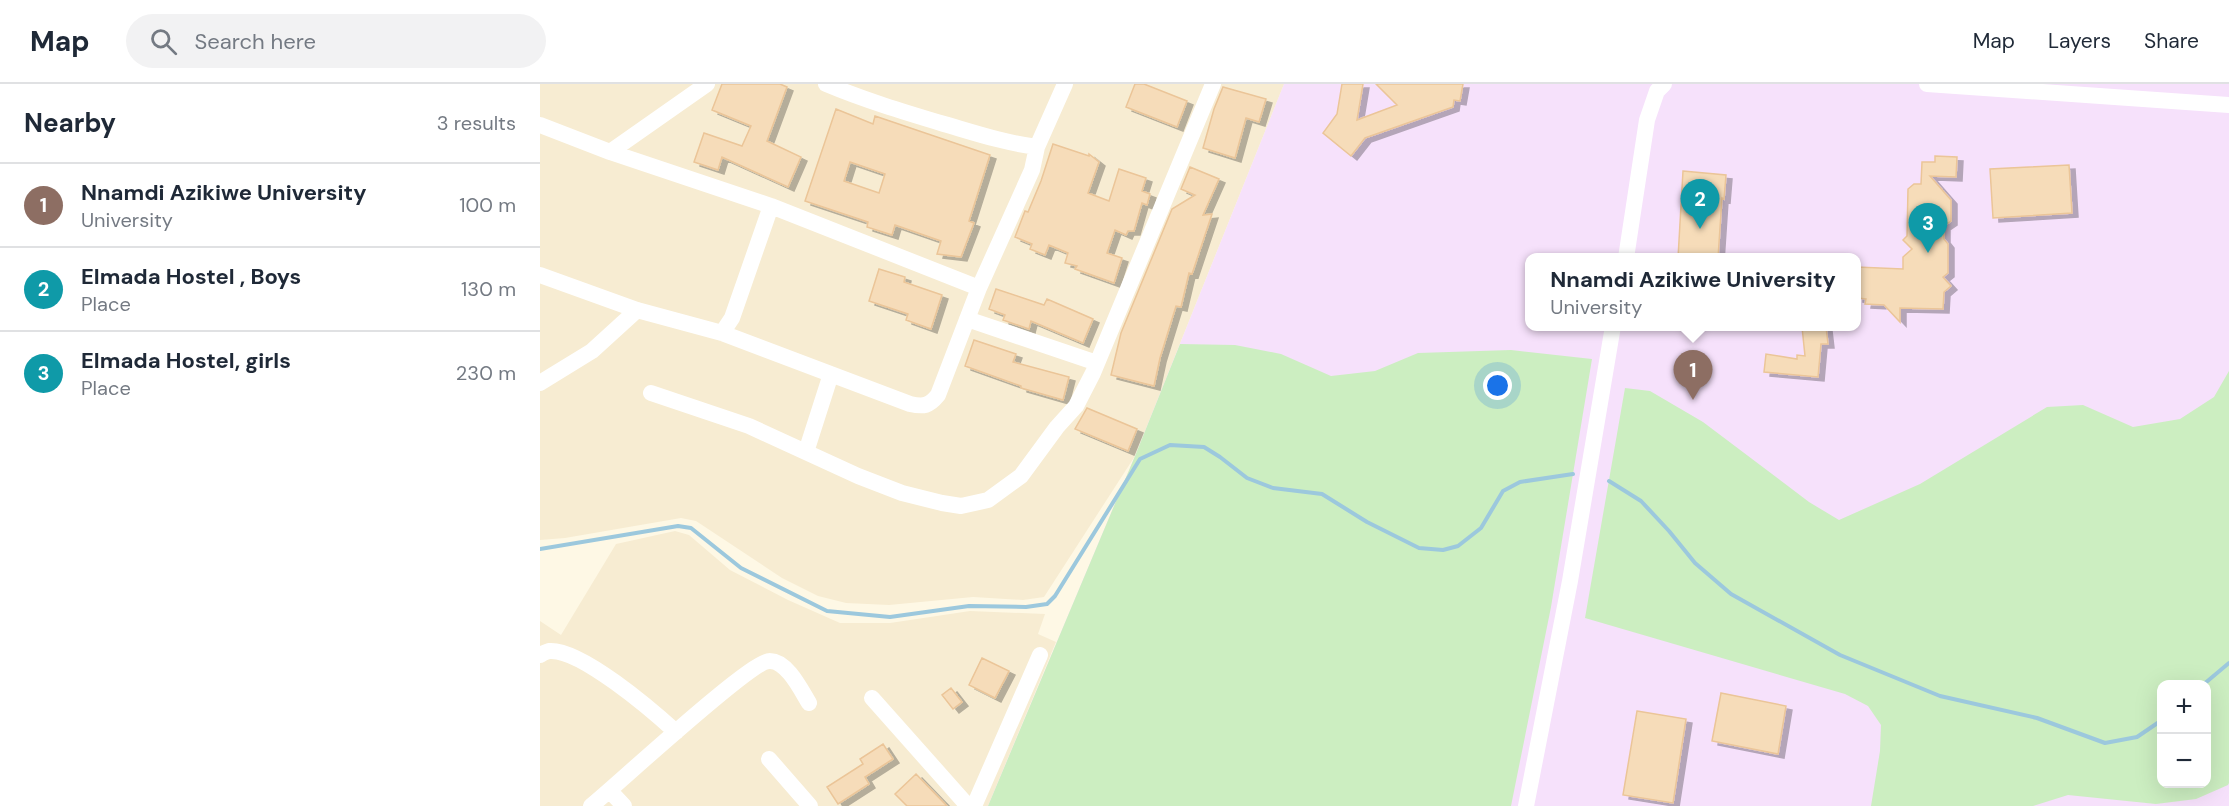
<!DOCTYPE html>
<html lang="en">
<head>
<meta charset="utf-8">
<style>
  body { margin:0; font-family:"DM Sans",sans-serif; background:#f2f2f3; color:#1f2937 }
  .controls { position:absolute; right:18px; bottom:18px; display:grid; overflow:hidden; border-radius:12px; box-shadow:0 6px 24px #0002 }
  .controls button { width:54px; height:54px; display:grid; place-items:center; padding:0; border:0; border-bottom:2px solid #e0e1e3; background:#fff; color:#1f2937; font:30px sans-serif }
  .you { position:absolute; left:958px; top:302px; width:21px; height:21px; margin:-15px; border:4px solid #fff; border-radius:50%; background:#1a73e8; box-shadow:0 0 0 9px #1a73e833 }
  .badge { display:grid; place-items:center; width:39px; height:39px; border-radius:50%; background:#7f523a; color:#fff; font-size:20px; font-weight:700 }
  .pin { position:absolute; translate:-50% -50px; filter:drop-shadow(0 2px 3px #0008) }
  .pin::after { content:''; position:absolute; top:32px; width:21px; height:18px; background:inherit; clip-path:polygon(0 0,100% 0,50% 100%) }
  .popup { position:absolute; left:985px; top:169px; width:336px; height:78px; box-sizing:border-box; display:grid; place-content:center; border-radius:12px; background:#fff; filter:drop-shadow(0 2px 4px #0005); font-size:20px; white-space:nowrap; color:#747a83 }
  .popup b { font-size:22px; color:#1f2937 }
  .popup::after { content:''; position:absolute; left:50%; top:100%; margin-left:-12px; border:12px solid transparent; border-top-color:#fff }
  .list { margin:0; padding:0; list-style:none }
  h2 { display:flex; justify-content:space-between; align-items:center; height:78px; margin:0; padding:0 24px; font-size:26px }
  h2 small { font-size:20px; font-weight:400; color:#747a83 }
  .list li { display:grid; grid-template-columns:39px 1fr auto; gap:18px; align-items:center; box-sizing:border-box; height:84px; padding:0 24px; border-top:2px solid #e0e1e3 }
  .list b { display:block; font-size:22px; white-space:nowrap }
  .list p { margin:0; font-size:20px; white-space:nowrap; color:#747a83 }
  .list em { font-size:20px; font-style:normal; color:#747a83 }
  .icon { flex:none; width:33px; height:33px; fill:none; stroke:currentColor; stroke-width:2; stroke-linecap:round; stroke-linejoin:round }
  .map { position:relative; flex:none; width:1689px; height:722px; overflow:hidden }
  header { display:flex; align-items:center; gap:36px; box-sizing:border-box; height:84px; padding:0 30px; background:#fff; border-bottom:2px solid #e0e1e3 }
  header strong { font-size:28px }
  nav { display:flex; gap:33px; margin-inline-start:auto; font-size:21px }
  .search { width:420px; height:54px; background:#f2f2f3; display:flex; align-items:center; gap:15px; box-sizing:border-box; padding:0 21px; border-radius:33px; color:#747a83; font-size:22px }
  main { display:flex }
  aside { flex:1; background:#fff }
  .map>svg:first-child { display:block }
</style>
</head>
<body>
<header>
<strong>Map</strong>
<div class="search"><svg class="icon" aria-label="search" viewBox="0 0 24 24"><circle cx="10" cy="10" r="6"/><path d="M15 15l6 6"/></svg>Search here</div>
<nav><a>Map</a><a>Layers</a><a>Share</a></nav>
</header>
<main>
<aside>
<h2>Nearby<small>3 results</small></h2>
<ul class="list">
<li><span class="badge" style="background:#8d6e63">1</span><div><b>Nnamdi Azikiwe University</b><p>University</p></div><em>100 m</em></li>
<li><span class="badge" style="background:#0f9aa8">2</span><div><b>Elmada Hostel , Boys</b><p>Place</p></div><em>130 m</em></li>
<li><span class="badge" style="background:#0f9aa8">3</span><div><b>Elmada Hostel, girls</b><p>Place</p></div><em>230 m</em></li>
</ul>
</aside>
<div class="map">
<svg width="1689" height="722" viewBox="0 0 1689 722">
  <defs>
    <filter id="shadow"><feDropShadow dx="6" dy="4" stdDeviation="0" flood-color="#0004"/></filter>
  </defs>
  <rect width="100%" height="100%" fill="#fef8e5"/>
  <!-- residential -->
  <path fill="#f7ecd2" d="M0,0h744l-149,372 -91,141 -21,3 -50,-3 -84,8 -43,-2 -28,-7 -36,-18 -86,-57 -15,-3 -116,20 -25,2z
    M135,447l14,4 41,35 58,30 52,23h50l80,-12 75,3 -7,20 18,8 -68,164h-448v-185l21,14 55,-91z"/>
  <!-- education -->
  <path fill="#f6e1fb" fill-rule="evenodd" d="M744,0h945v722h-1241l147,-350zM990,174h326v68h-326zM1622,600h44v100h-44z"/>
  <!-- green -->
  <path fill="#cceec1" fill-rule="evenodd" d="M640,260l55,1 46,9 50,22 44,-5 43,-18 93,-3 81,9 -41,248 -40,199h-523l147,-350z
    M1689,287v412l-1,2 -32,14 -40,5 -88,-9 -35,11h-162l9,-55 1,-26 -13,-19 -23,-12 -260,-76 40,-230 25,3 53,31 106,80 30,18 81,-36 127,-77 36,-2 50,22 47,-8 34,-22zM1666,600v100h-44v-100z"/>
  <g fill="none" stroke-linecap="round" stroke-linejoin="round">
    <!-- stream -->
    <path stroke="#9cc8dd" stroke-width="4" d="M1069,397l32,20 28,30 26,32 36,31 109,61 100,41 97,22 68,25 32,-6 25,-17
      M0,465l138,-23 13,2 50,40 86,43 63,6 79,-11 57,1 21,-3 8,-8 85,-137 30,-14 34,2 16,10 27,21 26,10 49,6 45,28 52,26 24,2 15,-4 23,-18 22,-37 17,-9 53,-8
      M1664,600l25,-21"/>
  </g>
  <!-- building -->
  <path fill="#f6dcb9" stroke="#ebc598" stroke-width="1.5" fill-rule="evenodd" filter="url(#shadow)" d="M182,0h58l7,3 -20,54 34,16 -13,30 -66,-30 -4,13 -24,-8 10,-29 38,13 9,-20 -39,-16z
    M595,0h9l43,17 -10,26 -51,-20z
    M802,0h21l-6,36 40,-15 -21,-21h87l-3,17 -6,-1 -1,7 -88,31 -14,18 -28,-23 14,-19z
    M683,3l43,12 -7,23 -13,-4 -11,40 -32,-10 11,-39z
    M296,25l37,15 2,-8 115,39 -21,66 5,2 -13,34 -24,-3 4,-13 -46,-16 -3,10 -25,-8 1,-5 -63,-21zM310,78l35,12 -6,19 -35,-12z
    M513,60l36,12v-2l10,8 -11,31 21,8 10,-32 27,9 -4,13 8,3 -3,11 -5,-2 -8,28h-6l-2,4 -11,-5 -8,23 15,5 -8,25 -39,-14 2,-3 -12,-3 3,-10 -19,-8 -4,10 -15,-6 2,-5 -17,-7 10,-26 3,1 13,-31z
    M1395,72l22,1 -1,20 -26,-1 21,24v21l-7,5v13l4,5v29l-5,4 8,9 -7,6 -1,17 -43,-1v14l-16,-17 -19,-1 1,-5 -9,-1v-31l46,2v-12l9,-8 -9,-9 4,-4 1,-47 6,-5h7l1,-22h13z
    M1529,81l3,48 -79,5 -3,-49z
    M650,83l29,12 -16,36 9,-1 -20,60 -3,-1 -8,34 -5,-1 -16,52 -6,28 -43,-11 10,-42 51,-124 23,-14 -14,-6z
    M1143,87l43,4 -2,24 -2,-1 -4,60h-40z
    M339,185l26,8 -1,5 38,13 -11,34 -25,-9 2,-6 -39,-13z
    M456,205l48,16 3,-6 46,20 -10,24 -52,-22 -2,8 -26,-9 2,-5 -16,-6z
    M1262,243h24l2,17h-7l-3,33 -54,-5 2,-18 31,5v-4l8,1z
    M434,256l42,14 -3,8 56,15 -6,23 -42,-12v-2l-56,-20z
    M547,324l50,21 -9,22 -53,-22z
    M442,574l27,13 -14,27 -26,-13z
    M411,604l11,14 -9,7 -11,-14z
    M1181,609l65,13 -8,48 -66,-13z
    M1097,627l49,8 -13,84 -50,-8z
    M343,660l10,15 -28,18 4,7 -31,20 -11,-17 36,-23 -3,-5z
    M376,690l31,32h-40l-12,-12z"/>
  <g fill="none" stroke-linecap="round" stroke-linejoin="round">
    <!-- minor -->
    <path stroke="#fff" stroke-width="16" d="M286,0c38,16 78,28 118,40 31,9 61,19 93,23
      M1387,0l302,21
      M0,41l70,27 161,54 208,82
      M70,68l97,-68
      M1086,174l21,-138 10,-29 7,-7
      M0,191l97,35 85,23 188,71c14,3 19,2 28,-9l41,-107 53,-118 5,-23 28,-63
      M427,235l130,44
      M182,249l10,-15 39,-112
      M0,299l52,-32 45,-41
      M111,309l98,33 109,50 44,17 40,10 19,3 27,-6 33,-24 36,-49 19,-21 17,-33 120,-289
      M266,368l25,-78
      M0,571c3,-2 6,-3 9,-4 31,-3 104,60 127,81
      M332,614l96,108
      M229,675l41,47
      M70,707l14,15
      M51,722c25,-20 160,-146 179,-145 17,0 31,29 39,42
      M434,722l66,-151
      M986,722l44,-225 43,-255"/>
  </g>
</svg>
<div class="controls">
<button>+</button>
<button>−</button>
</div>
<div class="you"></div>
<div class="pin badge" style="left:1153px;top:316px;background:#8d6e63">1</div>
<div class="popup"><b>Nnamdi Azikiwe University</b>University</div>
<div class="pin badge" style="left:1160px;top:145px;background:#0f9aa8">2</div>
<div class="pin badge" style="left:1388px;top:169px;background:#0f9aa8">3</div>
</div>
</main>
</body>
</html>
